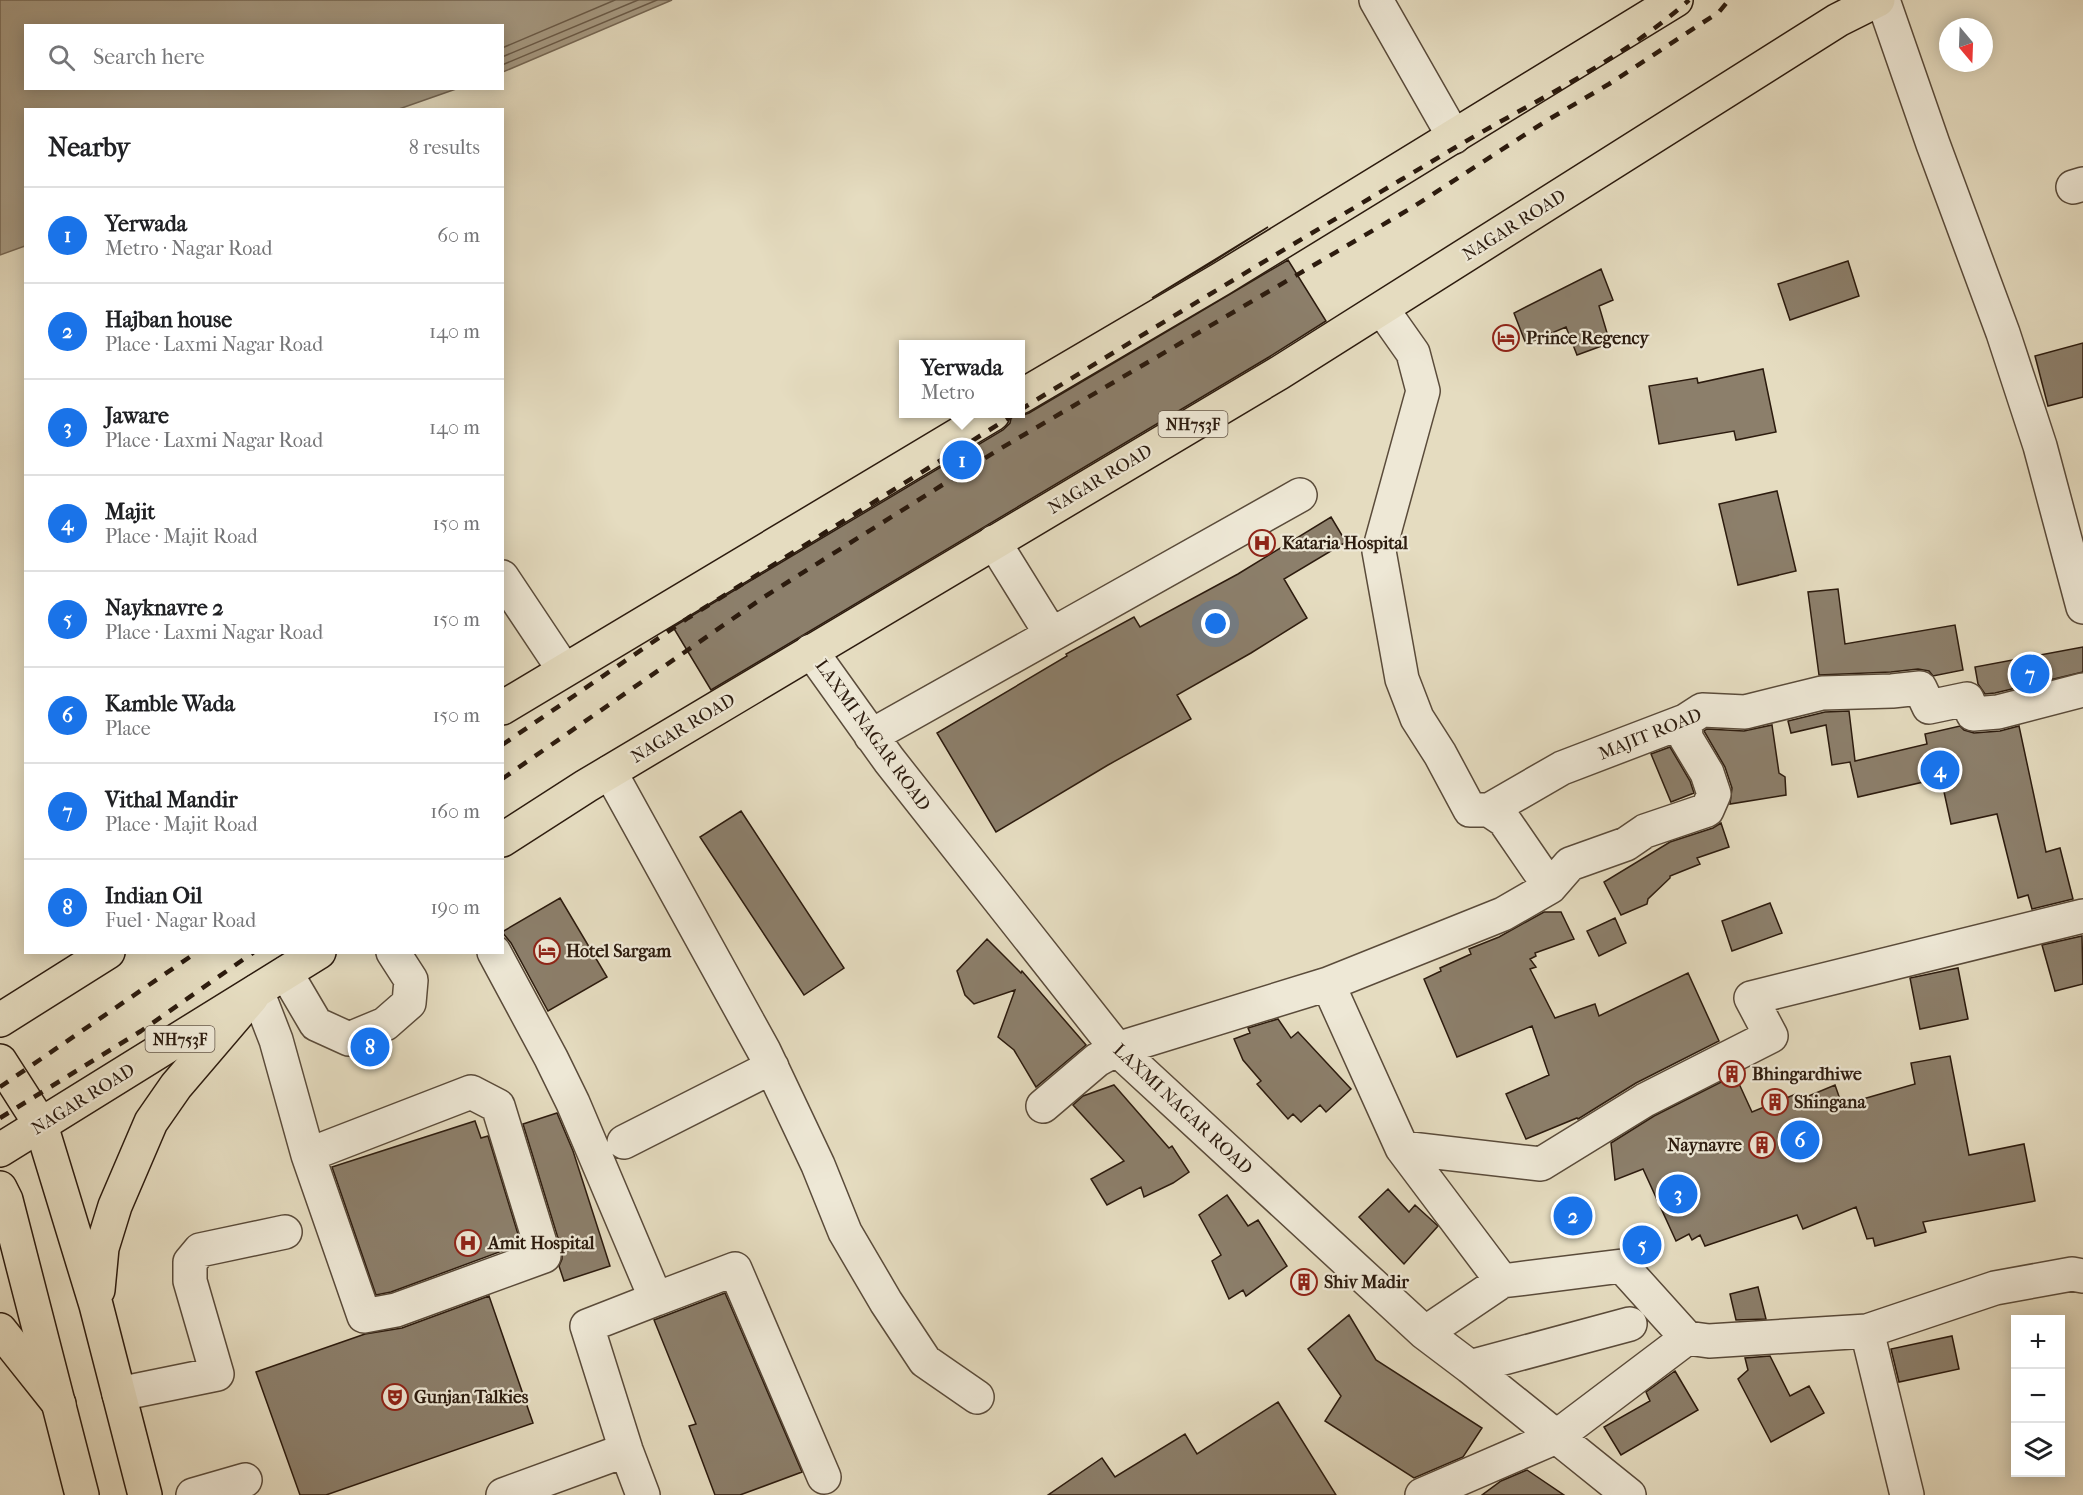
<!DOCTYPE html>
<html lang="en">
<head>
<meta charset="utf-8">
<style>
  body { margin:0; font-family:"IM FELL French Canon",serif; background:#f6f6f6; color:#202124 }
  .controls { position:absolute; right:18px; bottom:18px; display:grid; overflow:hidden; border-radius:0px; box-shadow:0 3px 15px #0003 }
  .controls button { width:54px; height:54px; display:grid; place-items:center; padding:0; border:0; border-bottom:2px solid #e0e0e0; background:#fff; color:#202124; font:30px sans-serif }
  .compass { position:absolute; left:1939px; top:18px; width:54px; height:54px; border-radius:50%; background:#fff; box-shadow:0 3px 15px #0003; rotate:161deg }
  .you { position:absolute; left:1216px; top:624px; width:21px; height:21px; margin:-15px; border:4px solid #fff; border-radius:50%; background:#1a73e8; box-shadow:0 0 0 9px #1a73e833 }
  .badge { display:grid; place-items:center; width:39px; height:39px; border-radius:50%; background:#1a73e8; color:#fff; font-size:20px; font-weight:700 }
  .pin { position:absolute; translate:-50% -50%; border:3px solid #fff; box-shadow:0 2px 6px #0006 }
  .popup { position:absolute; left:899px; top:340px; width:126px; height:78px; box-sizing:border-box; display:grid; place-content:center; border-radius:0px; background:#fff; filter:drop-shadow(0 2px 4px #0005); font-size:20px; white-space:nowrap; color:#757577 }
  .popup b { font-size:22px; color:#202124 }
  .popup::after { content:''; position:absolute; left:50%; top:100%; margin-left:-12px; border:12px solid transparent; border-top-color:#fff }
  .list { margin:0; padding:0; list-style:none }
  h2 { display:flex; justify-content:space-between; align-items:center; height:78px; margin:0; padding:0 24px; font-size:26px }
  h2 small { font-size:20px; font-weight:400; color:#757577 }
  .list li { display:grid; grid-template-columns:39px 1fr auto; gap:18px; align-items:center; box-sizing:border-box; height:96px; padding:0 24px; border-top:2px solid #e0e0e0 }
  .list b { display:block; font-size:22px; white-space:nowrap }
  .list p { margin:0; font-size:20px; white-space:nowrap; color:#757577 }
  .list em { font-size:20px; font-style:normal; color:#757577 }
  .icon { flex:none; width:33px; height:33px; fill:none; stroke:currentColor; stroke-width:2; stroke-linecap:round; stroke-linejoin:round }
  .map { position:relative; flex:none; width:2083px; height:1495px; overflow:hidden }
  .search { position:absolute; background:#fff; box-shadow:0 3px 15px #0003; left:24px; top:24px; width:480px; height:66px; display:flex; align-items:center; gap:15px; box-sizing:border-box; padding:0 21px; border-radius:0px; color:#757577; font-size:22px }
  .panel { position:absolute; background:#fff; box-shadow:0 3px 15px #0003; left:24px; top:108px; width:480px; height:846px; border-radius:0px }
  .map>svg:first-child { display:block }
</style>
</head>
<body>
<div class="map">
<svg width="2083" height="1495" viewBox="0 0 2083 1495">
  <rect width="100%" height="100%" fill="#e5dcc0"/>
  <filter id="stains"><feTurbulence type="fractalNoise" baseFrequency=".00333" numOctaves="4"/><feColorMatrix values="0 0 0 0 .2 0 0 0 0 .09 0 0 0 0 .02 0 0 0 .5 -.17"/></filter>
  <radialGradient id="worn" r=".72"><stop offset=".6" stop-color="#630" stop-opacity="0"/><stop offset="1" stop-color="#630" stop-opacity=".3"/></radialGradient>
  <!-- water -->
  <path fill="#a69a83" stroke="#756754" stroke-width="1.5" d="M0,0h672l-169,72 -1,-46h-476v62l430,1 -57,20 -373,1 -1,136 -25,9z"/>
  <g fill="none" stroke-linecap="round" stroke-linejoin="round">
    <!-- shore -->
    <path stroke="#695a48" stroke-width="1.5" d="M502,48l113,-48
      M502,57l136,-57
      M502,65l155,-65"/>
  </g>
  <!-- building -->
  <path fill="#8c7f6b" stroke="#2c1b0e" stroke-width="1.5" d="M1268,227l-57,36 -59,35z
    M1288,260l38,61 -57,36 -558,333 -38,-63 330,-197 7,-7 2,-9 9,2 8,-3z
    M1848,261l11,35 -69,24 -12,-36z
    M1601,269l12,31 -14,6 11,37 -33,12 -11,-28 -40,17 -12,-31z
    M2083,343v54l-35,9 -13,-50z
    M1763,369l13,63 -40,8 -2,-9 -75,13 -10,-58 48,-8 1,5z
    M1777,491l19,80 -58,14 -19,-81z
    M1331,517l15,25 -62,37 23,39 -56,35 -74,42 14,24 -83,46 -112,67 -59,-99 130,-77 -1,-2 68,-37 6,10 98,-53z
    M1838,589l7,55 110,-19 8,45 -30,6 -4,-5 -11,-2 -27,3 -72,3 -11,-83z
    M2083,647v25l-88,21 -10,1 -7,-10 -3,-17z
    M1849,711l6,50 72,-17 -2,-10 35,-8 4,4 10,3 26,-2 19,-5 27,126 14,-4 13,51 -41,10 -4,-14 -10,3 -21,-84 -46,10 -10,-46 -83,19 -8,-35 -18,3 -6,-40 -35,8 -3,-12 37,-9z
    M1772,725l7,48 6,4 1,18 -56,9 2,-16 -7,-21 -21,-36 3,-2 37,2z
    M1670,747l20,34 4,12 -23,9 -20,-48z
    M741,811l103,157 -40,27 -104,-158z
    M1721,823l8,24 -32,11 3,6 -30,12v2l-22,21 -1,5 -26,11 -17,-33 66,-40 43,-14z
    M560,898l47,79 -59,34 -37,-68 -9,-11z
    M1770,903l12,30 -50,18 -10,-30z
    M1544,912h17l13,27 -39,14 1,3 -6,3 6,8 -6,2 25,49 40,-14 4,12 89,-43 31,68 -83,42 -58,36 -1,-1 -51,21 -20,-45 43,-19 -17,-49 -75,31 -33,-78 17,-8 -1,-3 31,-14 -2,-5 30,-12z
    M1615,918l11,25 -27,13 -12,-25z
    M2082,936l1,48 -28,7 -13,-46z
    M987,939l34,34 1,-2 64,74 -50,42 -22,-37 -16,-13 17,-47 -41,14 -9,-9 -8,-24z
    M1958,968l10,51 -48,10 -10,-51z
    M1278,1019l13,19 7,-6 53,57 -25,23 -6,-7 -19,17 -8,-8 -5,5 -31,-35 4,-3 -18,-21 -9,-21 16,-6 -2,-5z
    M1950,1056l19,99 55,-11 11,57 -112,21 3,10 -51,14 -2,-8 -6,1 -11,-32 -53,22 -6,-14 -92,31 -5,-11 -8,5 -3,-6 -13,7 -33,-72 -28,11 -4,-37 43,-27 81,-41 17,37 44,-18 3,6 36,-15 7,20 73,-21 -4,-21z
    M1114,1085l55,63 3,-2 17,26 -16,11 -29,14 -3,-10 -34,18 -16,-26 33,-18 -51,-56 10,-9z
    M557,1113l16,38 37,115 -46,15 -5,-15 3,-7v-8l-39,-127z
    M475,1121l6,17 7,-2 33,108 -130,48 -15,3 -44,-128z
    M1388,1189l21,23 6,-7 23,21 -34,38 -45,-47z
    M1227,1195l21,31 10,-6 29,46 -41,30 -3,-6 -14,9 -17,-38 9,-6 -22,-40z
    M1582,1198l11,23 -29,13 -11,-23z
    M1758,1287l8,32 -30,1 -6,-26z
    M725,1293l77,179 -62,23h-25l-26,-69 7,-2 -42,-104z
    M489,1296l44,127 -207,72h-26l-44,-123 109,-38 37,-6z
    M1349,1315l27,45 106,68 -19,29 -49,21 -89,-57 16,-25 -33,-47z
    M1952,1336l7,33 -60,13 -8,-33z
    M1770,1356l20,40 19,-10 15,27 -53,29 -33,-63 10,-9 -3,-12z
    M1675,1371l23,39 -77,45 -17,-28 46,-26 -4,-9z
    M1278,1402l58,93h-288l54,-37 13,19 70,-43 12,20z
    M1527,1470l37,25h-82l19,-14z"/>
  <g fill="none" stroke-linecap="round" stroke-linejoin="round">
    <defs>
      <path id="minor" d="M1376,0l78,137
        M1883,0l50,144 70,189 37,113 43,161
        M2073,187l10,-3
        M1382,309l31,44 10,38 -44,160 23,128 15,39 23,36 30,56h19l15,10 46,67
        M994,542l57,92
        M502,577l62,93
        M811,651l78,109 228,289 308,284 45,34 159,128
        M871,736l429,-241
        M610,772l154,279 54,114 27,67 41,70 39,59 52,36
        M1489,810l73,-42 123,-47 17,-11 43,2 77,-19 70,-2 28,-3 9,19 38,-8 6,15 25,-2 85,-22
        M494,952l57,106 22,45 83,196 79,-30 89,208
        M286,973l30,51 33,15 36,-15 24,-21 2,-23 -18,-28
        M1328,984l74,164 100,133
        M257,991l19,49 32,115 56,161 32,-6 148,-54 -46,-150 -27,-14 -163,63
        M1043,1106l54,-46 20,-11 211,-65 175,-70 47,-27 20,-23 56,-20 19,-13 62,-21 7,-16 -7,-21 -21,-35 -1,-17
        M624,1142l148,-75
        M1402,1148l139,16 104,-64 126,-64 -20,-38 332,-82
        M1867,1331l40,164
        M1425,1333l77,-52 120,-15 65,72 22,3 158,-10 128,-43 77,-14 11,2
        M1470,1367l160,-43
        M119,1394l98,-20 -27,-93v-19l10,-12 85,-18
        M193,1495l52,-15
        M503,1495l123,-45
        M643,1495l-17,-45 -39,-124 69,-27
        M1422,1495l134,-58 131,-99"/>
      <path id="major" d="M0,1061l41,64 55,180 49,190
        M0,1188l6,12 76,295
        M98,1290l4,-42 13,-42 36,-84 25,-36 76,-89"/>
      <path id="highway" d="M1020,397l201,-118 455,-279
        M502,708l491,-294
        M502,840l84,-54 693,-413 559,-353 40,-20
        M0,1020l108,-68
        M0,1150l319,-198
        M0,1330l59,74"/>
    </defs>
    <!-- minor casing -->
    <use href="#minor" stroke="#5a4b3a" stroke-width="36"/>
    <!-- major casing -->
    <use href="#major" stroke="#2c1b0e" stroke-width="36"/>
    <!-- highway casing -->
    <use href="#highway" stroke="#2c1b0e" stroke-width="36"/>
    <!-- minor -->
    <use href="#minor" stroke="#eee8d6" stroke-width="33"/>
    <!-- major -->
    <use href="#major" stroke="#e5dcc0" stroke-width="33"/>
    <!-- highway -->
    <use href="#highway" stroke="#e5dcc0" stroke-width="33"/>
    <!-- rail -->
    <path stroke="#2c1b0e" stroke-width="4.5" stroke-dasharray="10 10" stroke-linecap="butt" d="M1020,410c144,-89 290,-176 436,-263 76,-45 168,-88 233,-147
      M502,745l186,-127 327,-204
      M502,779l262,-182 234,-147 415,-243 133,-86 63,-37 110,-72 10,-12
      M0,1087l197,-135
      M0,1118l141,-87 113,-79"/>
  </g>
  <!-- icons -->
  <defs>
    <symbol id="hotel-ring" viewBox="-11 -11 22 22"><circle r="9.5" fill="#eee8d6" stroke="#8f2418" stroke-width="1.5"/><path d="M-6-4.5h1.5V1H6V5H4.5V3h-9V5H-6ZM-4 0a1.8 1.8 0 1 1 3.6 0ZM.5 0V-2.5h3Q6-2.5 6 0Z" fill="#8f2418"/></symbol>
    <symbol id="hospital-ring" viewBox="-11 -11 22 22"><circle r="9.5" fill="#eee8d6" stroke="#8f2418" stroke-width="1.5"/><path d="M-5-5h3v3.5h4V-5h3V5h-3V1.5h-4V5h-3Z" fill="#8f2418"/></symbol>
    <symbol id="building-ring" viewBox="-11 -11 22 22"><circle r="9.5" fill="#eee8d6" stroke="#8f2418" stroke-width="1.5"/><path d="M-4-6H4V6H1V3H-1V6H-4ZM-2.5-4.3h1.7v1.8h-1.7ZM.8-4.3h1.7v1.8H.8ZM-2.5-1h1.7V.8h-1.7ZM.8-1h1.7V.8H.8Z" fill="#8f2418"/></symbol>
    <symbol id="theatre-ring" viewBox="-11 -11 22 22"><circle r="9.5" fill="#eee8d6" stroke="#8f2418" stroke-width="1.5"/><path d="M-5-5.5Q0-4 5-5.5V0Q5 5 0 6Q-5 5-5 0ZM-3.3-2.5H-1v1.5H-3.3ZM1-2.5H3.3v1.5H1ZM-2.8 1Q0 5.5 2.8 1Z" fill="#8f2418"/></symbol>
  </defs>
  <g fill-rule="evenodd">
    <use href="#hotel-ring" x="1491" y="323" width="30" height="30"/>
    <use href="#hospital-ring" x="1247" y="528" width="30" height="30"/>
    <use href="#hotel-ring" x="532" y="936" width="30" height="30"/>
    <use href="#building-ring" x="1717" y="1059" width="30" height="30"/>
    <use href="#building-ring" x="1760" y="1087" width="30" height="30"/>
    <use href="#building-ring" x="1747" y="1130" width="30" height="30"/>
    <use href="#hospital-ring" x="453" y="1228" width="30" height="30"/>
    <use href="#building-ring" x="1289" y="1267" width="30" height="30"/>
    <use href="#theatre-ring" x="380" y="1382" width="30" height="30"/>
  </g>
  <g text-anchor="middle" stroke-width="4.5" stroke-linejoin="round" paint-order="stroke">
    <!-- shield labels -->
    <g fill="#eee8d6" stroke="#66584a" stroke-width="1.5">
      <rect x="1158.5" y="411" width="69" height="26" rx="4.5"/>
      <rect x="145.5" y="1026" width="69" height="26" rx="4.5"/>
    </g>
    <g font-size="16" font-weight="bold" fill="#2c1b0e">
      <text x="1193" y="430">NH753F</text>
      <text x="180" y="1045">NH753F</text>
    </g>
    <!-- street labels -->
    <g font-size="18" fill="#2c1b0e" stroke="#eee8d6">
      <text transform="translate(1514 225) rotate(-32)" y="6">NAGAR ROAD</text>
      <text transform="translate(1100 479) rotate(-31)" y="6">NAGAR ROAD</text>
      <text transform="translate(683 728) rotate(-31)" y="6">NAGAR ROAD</text>
      <text transform="translate(1650 734) rotate(-22)" y="6">MAJIT ROAD</text>
      <text transform="translate(873 735) rotate(54)" y="6">LAXMI NAGAR ROAD</text>
      <text transform="translate(83 1099) rotate(-32)" y="6">NAGAR ROAD</text>
      <text transform="translate(1183 1109) rotate(43)" y="6">LAXMI NAGAR ROAD</text>
    </g>
    <!-- poi labels -->
    <g font-size="18" font-weight="bold" fill="#2c1b0e" stroke="#eee8d6" text-anchor="start">
      <text x="1526" y="344">Prince Regency</text>
      <text x="1282" y="549">Kataria Hospital</text>
      <text x="566" y="957">Hotel Sargam</text>
      <text x="1752" y="1080">Bhingardhiwe</text>
      <text x="1794" y="1108">Shingana</text>
      <text x="1742" y="1151" text-anchor="end">Naynavre</text>
      <text x="488" y="1249">Amit Hospital</text>
      <text x="1324" y="1288">Shiv Madir</text>
      <text x="414" y="1403">Gunjan Talkies</text>
    </g>
  </g>
  <rect width="100%" height="100%" filter="url(#stains)"/>
  <rect width="100%" height="100%" fill="url(#worn)"/>
</svg>
<div class="controls">
<button>+</button>
<button>−</button>
<button><svg class="icon" aria-label="layers" viewBox="0 0 24 24"><path d="M12 4l9 5-9 5-9-5zM3 14l9 5 9-5"/></svg></button>
</div>
<svg class="compass" viewBox="-18 -18 36 36"><path d="M0-13l5 13h-10z" fill="#e53935"/><path d="M0 13l5-13h-10z" fill="#757577"/></svg>
<div class="you"></div>
<div class="pin badge" style="left:962px;top:460px">1</div>
<div class="popup"><b>Yerwada</b>Metro</div>
<div class="pin badge" style="left:1573px;top:1216px">2</div>
<div class="pin badge" style="left:1678px;top:1194px">3</div>
<div class="pin badge" style="left:1940px;top:770px">4</div>
<div class="pin badge" style="left:1642px;top:1245px">5</div>
<div class="pin badge" style="left:1800px;top:1140px">6</div>
<div class="pin badge" style="left:2030px;top:674px">7</div>
<div class="pin badge" style="left:370px;top:1047px">8</div>
<div class="search"><svg class="icon" aria-label="search" viewBox="0 0 24 24"><circle cx="10" cy="10" r="6"/><path d="M15 15l6 6"/></svg>Search here</div>
<section class="panel">
<h2>Nearby<small>8 results</small></h2>
<ul class="list">
<li><span class="badge">1</span><div><b>Yerwada</b><p>Metro · Nagar Road</p></div><em>60 m</em></li>
<li><span class="badge">2</span><div><b>Hajban house</b><p>Place · Laxmi Nagar Road</p></div><em>140 m</em></li>
<li><span class="badge">3</span><div><b>Jaware</b><p>Place · Laxmi Nagar Road</p></div><em>140 m</em></li>
<li><span class="badge">4</span><div><b>Majit</b><p>Place · Majit Road</p></div><em>150 m</em></li>
<li><span class="badge">5</span><div><b>Nayknavre 2</b><p>Place · Laxmi Nagar Road</p></div><em>150 m</em></li>
<li><span class="badge">6</span><div><b>Kamble Wada</b><p>Place</p></div><em>150 m</em></li>
<li><span class="badge">7</span><div><b>Vithal Mandir</b><p>Place · Majit Road</p></div><em>160 m</em></li>
<li><span class="badge">8</span><div><b>Indian Oil</b><p>Fuel · Nagar Road</p></div><em>190 m</em></li>
</ul>
</section>
</div>
</body>
</html>
